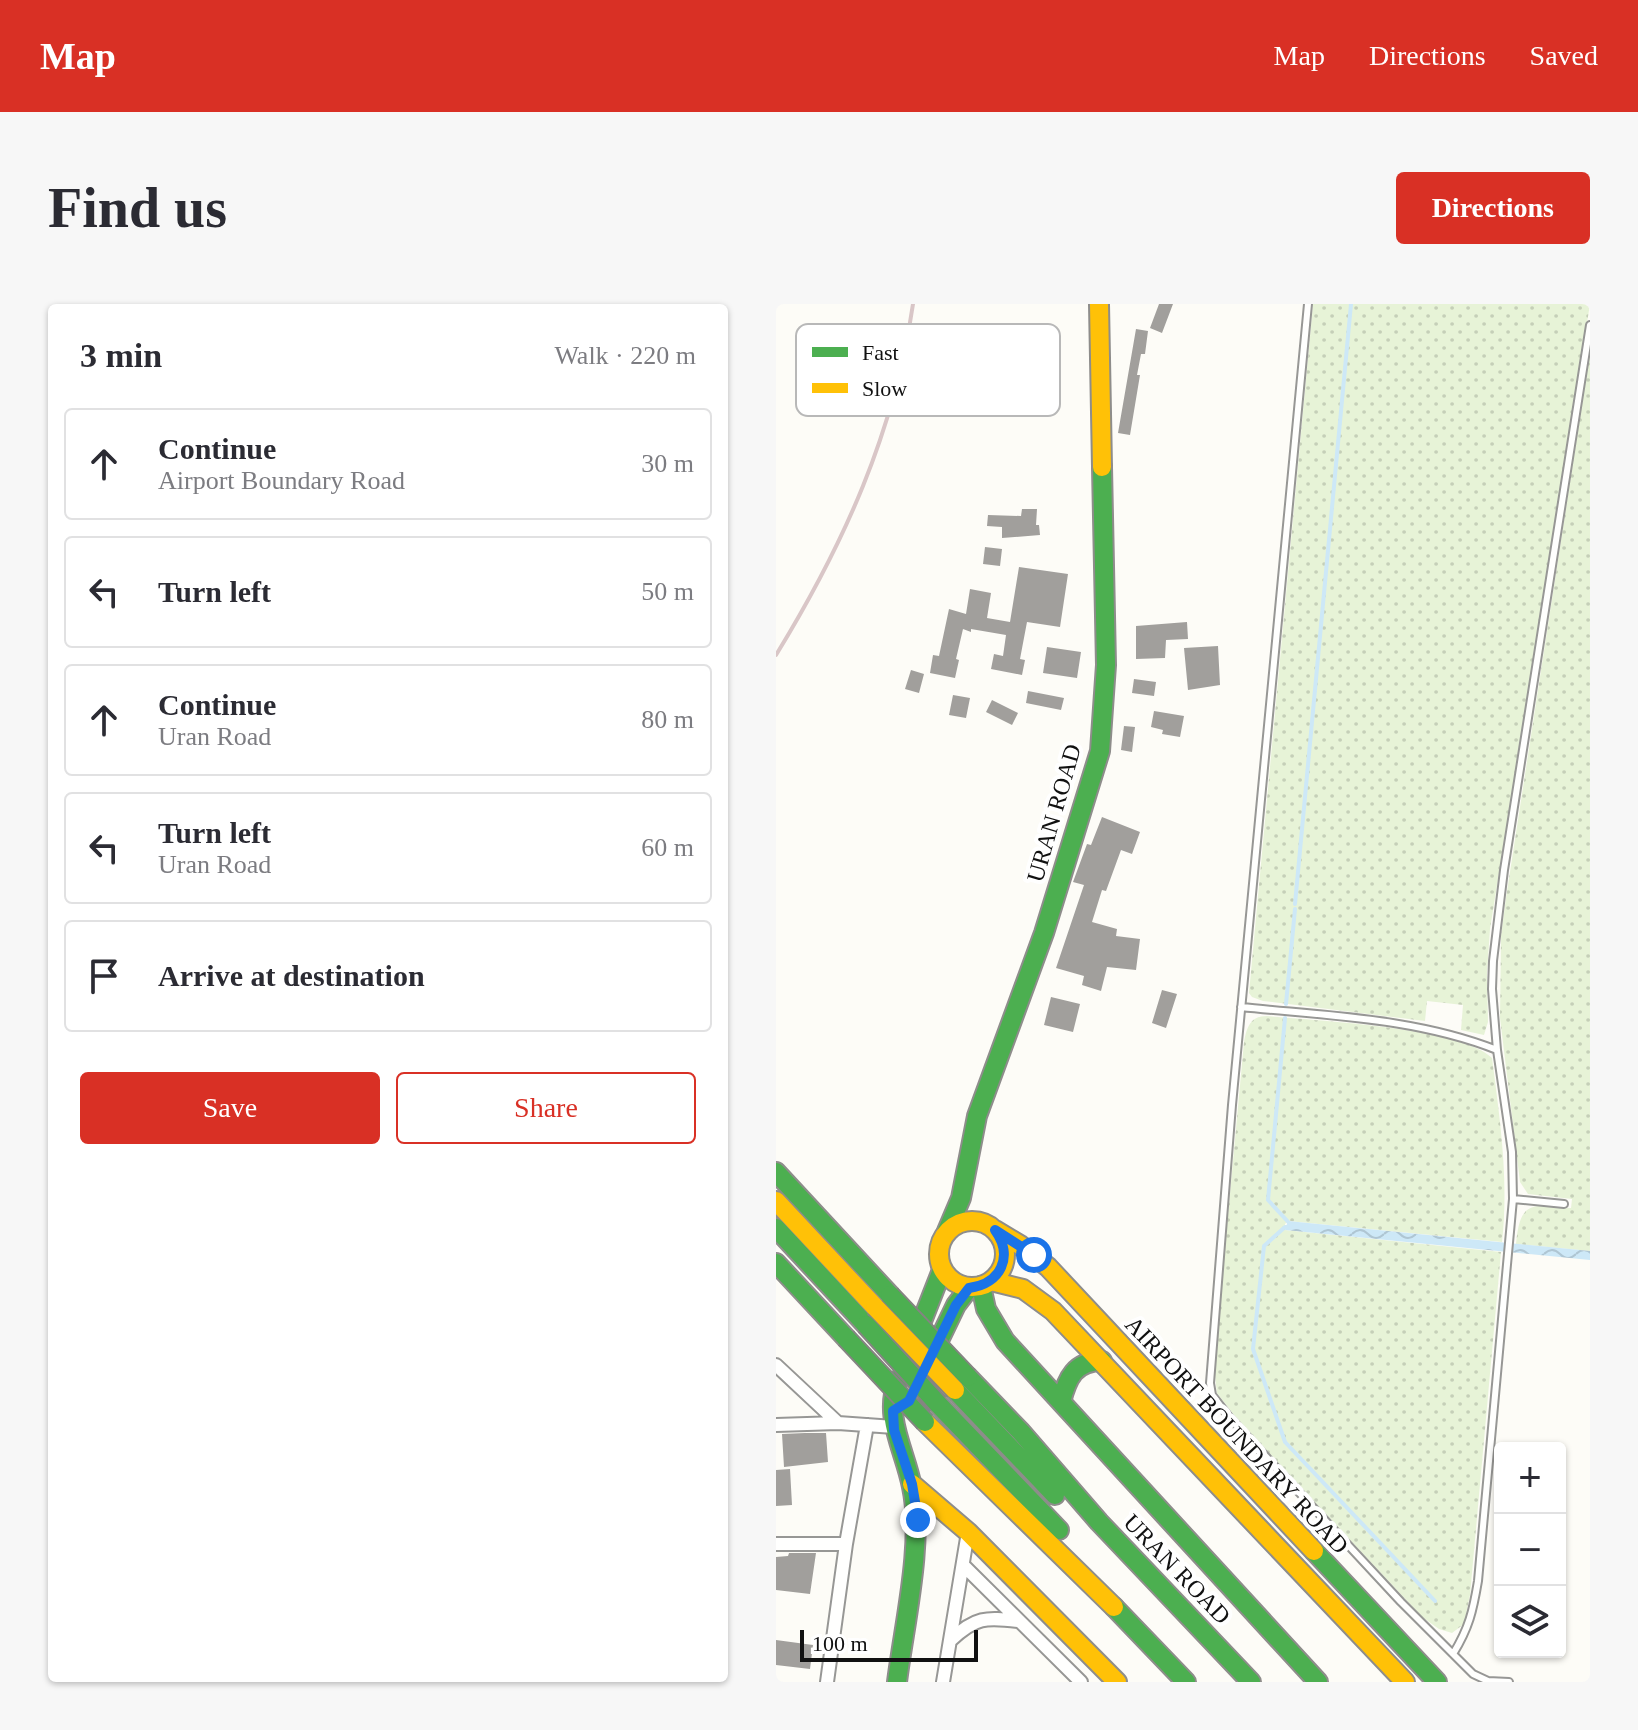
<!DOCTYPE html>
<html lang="en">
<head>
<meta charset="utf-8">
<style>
  body { margin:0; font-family:Georgia,serif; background:#f7f7f7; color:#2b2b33 }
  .controls { position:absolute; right:24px; bottom:24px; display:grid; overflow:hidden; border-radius:8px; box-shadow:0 2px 6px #0004 }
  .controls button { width:72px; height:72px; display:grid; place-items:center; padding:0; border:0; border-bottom:2px solid #e1e1e2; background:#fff; color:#2b2b33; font:40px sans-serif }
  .scale { position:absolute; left:24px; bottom:20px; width:178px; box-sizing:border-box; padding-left:8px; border:4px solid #111; border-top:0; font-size:22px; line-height:28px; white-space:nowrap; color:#111; -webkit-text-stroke:6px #fff; paint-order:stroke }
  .stop { position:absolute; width:24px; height:24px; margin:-18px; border:6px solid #1a73e8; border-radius:50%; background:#fff }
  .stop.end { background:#1a73e8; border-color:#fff; box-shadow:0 2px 8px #0008 }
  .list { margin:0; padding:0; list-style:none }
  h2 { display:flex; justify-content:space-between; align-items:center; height:104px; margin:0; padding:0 32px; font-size:34px }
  h2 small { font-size:26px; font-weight:400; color:#7c7c81 }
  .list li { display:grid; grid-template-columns:52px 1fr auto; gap:24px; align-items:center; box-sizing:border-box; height:112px; margin:0 16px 16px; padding:0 16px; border:2px solid #e1e1e2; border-radius:8px }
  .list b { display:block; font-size:30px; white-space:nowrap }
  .list p { margin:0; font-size:26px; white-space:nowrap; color:#7c7c81 }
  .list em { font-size:26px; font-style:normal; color:#7c7c81 }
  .actions { display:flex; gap:16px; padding:24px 32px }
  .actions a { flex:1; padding:18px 0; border:2px solid #d93025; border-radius:8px; text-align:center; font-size:28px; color:#d93025 }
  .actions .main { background:#d93025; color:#fff }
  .icon { flex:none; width:44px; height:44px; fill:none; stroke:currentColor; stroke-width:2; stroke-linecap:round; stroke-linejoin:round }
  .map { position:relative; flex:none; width:814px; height:1378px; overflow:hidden; border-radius:8px }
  header { display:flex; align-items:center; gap:48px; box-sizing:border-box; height:112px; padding:0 40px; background:#d93025; color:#fff }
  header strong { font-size:38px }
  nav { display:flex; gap:44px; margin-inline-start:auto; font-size:28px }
  .intro { display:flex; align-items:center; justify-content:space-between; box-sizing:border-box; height:192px; padding:0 48px }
  h1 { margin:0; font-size:56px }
  .button { padding:20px 36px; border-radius:8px; background:#d93025; color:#fff; font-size:28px; font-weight:700 }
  main { display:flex; gap:48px; padding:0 48px }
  aside { flex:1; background:#fff; border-radius:8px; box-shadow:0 2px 6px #0004 }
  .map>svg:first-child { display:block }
</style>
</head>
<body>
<header>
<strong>Map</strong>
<nav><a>Map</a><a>Directions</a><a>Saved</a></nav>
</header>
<div class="intro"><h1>Find us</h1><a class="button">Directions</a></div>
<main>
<aside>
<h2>3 min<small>Walk · 220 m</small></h2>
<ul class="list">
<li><svg class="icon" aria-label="ahead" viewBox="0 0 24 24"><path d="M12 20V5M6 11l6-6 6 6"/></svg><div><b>Continue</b><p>Airport Boundary Road</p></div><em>30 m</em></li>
<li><svg class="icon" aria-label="left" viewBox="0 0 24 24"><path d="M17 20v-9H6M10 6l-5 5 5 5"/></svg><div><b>Turn left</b></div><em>50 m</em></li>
<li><svg class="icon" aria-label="ahead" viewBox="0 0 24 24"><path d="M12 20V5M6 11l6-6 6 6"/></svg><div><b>Continue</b><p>Uran Road</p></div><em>80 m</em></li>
<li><svg class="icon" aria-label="left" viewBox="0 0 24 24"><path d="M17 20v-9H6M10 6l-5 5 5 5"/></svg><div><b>Turn left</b><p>Uran Road</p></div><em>60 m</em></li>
<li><svg class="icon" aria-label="arrive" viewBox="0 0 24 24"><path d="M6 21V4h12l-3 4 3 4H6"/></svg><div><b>Arrive at destination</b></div></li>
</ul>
<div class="actions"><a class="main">Save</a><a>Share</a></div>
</aside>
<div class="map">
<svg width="814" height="1378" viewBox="0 0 814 1378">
  <defs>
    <pattern id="grass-dots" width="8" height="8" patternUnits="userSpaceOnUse" patternTransform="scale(2)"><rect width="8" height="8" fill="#e7f3d7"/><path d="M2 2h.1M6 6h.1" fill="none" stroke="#c5cfb8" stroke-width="1.8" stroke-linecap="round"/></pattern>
    <pattern id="water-waves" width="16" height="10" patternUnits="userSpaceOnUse" patternTransform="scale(2)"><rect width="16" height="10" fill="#cde8f7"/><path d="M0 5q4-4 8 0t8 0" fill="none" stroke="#afc6d3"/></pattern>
  </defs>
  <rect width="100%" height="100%" fill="#fdfcf7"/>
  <!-- grass -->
  <path fill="url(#grass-dots)" d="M537,0h277l-100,625 -3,44 1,49 -4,13 -23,-5 2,-25 -36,-4 -2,20 -162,-20 -11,-4 -3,-4z
    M814,48v899l-74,-7c4,-45 16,-39 55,-36l1,-9 -44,-5 -8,-12 -20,-164 1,-82 5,-38z
    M491,712c47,5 194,11 225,42 8,62 17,122 10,184l-214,-21 -3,3v6l216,22 -31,343 -6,29 -12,9 -13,-4 -17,-12 -184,-197 -21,-27 -3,-26 30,-325c3,-15 6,-26 23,-26z"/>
  <!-- water -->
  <path fill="url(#water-waves)" d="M512,917l302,30v9l-305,-30z"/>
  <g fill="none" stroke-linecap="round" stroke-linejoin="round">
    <!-- stream -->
    <path stroke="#cde8f7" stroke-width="4" d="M519,600l56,-600
      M510,700l9,-95
      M509,714l-17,182 23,25
      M514,923h-5l-21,19 -11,103 32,93 150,159"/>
  </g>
  <!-- building -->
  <path fill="#a19f9c" d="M383,0h14l-11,29 -12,-5z
    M360,25l12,2 -3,23h-4l-4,21h3l-10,60 -12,-2z
    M246,205h15l-1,16h3l1,10 -38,3v-11l-15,-1 1,-11 33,1z
    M209,243l17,2 -2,17 -17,-2z
    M243,263l49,7 -8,53 -33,-5 -7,37 5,1 -3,15 -31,-6 3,-15 9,2 3,-21 -35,-6v3l-8,-3 -7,30 3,1 -4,18 -25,-5 3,-18 6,1 10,-47 17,5 4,-25 21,4 -4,25 23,4z
    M411,318l1,17 -22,1 -1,18 -29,1v-33z
    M442,342l2,39 -32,5 -4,-42z
    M271,343l34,5 -4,26 -34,-5z
    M135,366l13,4 -5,19 -14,-4z
    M358,375l22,3 -2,14 -22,-3z
    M252,387l36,7 -3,12 -35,-7z
    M177,391l17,3 -4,20 -17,-3z
    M216,396l26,13 -6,12 -26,-13z
    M378,407l30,5 -4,21 -18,-3 1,-4 -12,-3z
    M348,422l11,1 -3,25 -11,-2z
    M326,513l38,15 -8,22 -11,-4 -15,41 -4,-1 -10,32 25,7 -1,7 24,3 -4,31 -29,-3 -6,24 -19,-6 2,-9 -28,-8 28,-83 -11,-3 14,-38 4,1z
    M386,686l15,4 -11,34 -14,-5z
    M275,693l29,7 -7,28 -29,-7z
    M29,1129h21l2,29 -44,5 -2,-33z
    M14,1165l2,36 -16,1v-36z
    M13,1249h27l-6,41 -34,-4v-33l12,-1z
    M0,1336l37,5 -3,24 -34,-4z"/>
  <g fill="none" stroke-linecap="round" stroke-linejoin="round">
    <defs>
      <path id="lane" d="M532,0l-76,801 -22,278 2,12 18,23 171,184 72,72 15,7 21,1
        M465,703c87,9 175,11 256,43
        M737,895l51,5
        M677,1350c16,-26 20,-43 25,-73l35,-382 -1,-47 -15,-102 -5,-61 1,-28 11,-91 86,-545"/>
      <path id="street" d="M0,1061l62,58 56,4
        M0,1121l62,-2
        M0,1240h70
        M187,1261l118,117
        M175,1336c24,-23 35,-23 67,-19
        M51,1378l19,-138 21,-119
        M167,1378l25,-150"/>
      <path id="fast" d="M0,868l114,123
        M0,924l90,97
        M171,927l14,-33 16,-82 67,-183 56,-182 6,-86 -4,-198
        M0,959l70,75
        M205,982l5,23 19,32 313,341
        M139,1035l27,-69
        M155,1053l25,-52 13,-17
        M192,1073l53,55 78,90 152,160
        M179,1086l100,105
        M285,1098c6,-24 14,-41 41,-41
        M162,1100l121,126
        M538,1247l123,131
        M338,1303l72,75
        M121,1378c7,-57 27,-140 15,-195 -7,-37 -29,-70 -14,-107"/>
      <path id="slow" d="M323,0l3,163
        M0,897l99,106
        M163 950a33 33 0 1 1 66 0a33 33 0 1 1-66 0Z
        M219,926l25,15 28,22 266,284
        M215,977l32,8 30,22 352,371
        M149,1118l189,185
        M136,1180l56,48 149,150"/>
    </defs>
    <!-- lane casing -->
    <use href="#lane" stroke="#979795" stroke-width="10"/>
    <!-- street casing -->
    <use href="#street" stroke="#979795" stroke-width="16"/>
    <!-- fast casing -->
    <use href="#fast" stroke="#8e8d8b" stroke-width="22"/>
    <!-- slow casing -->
    <use href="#slow" stroke="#8e8d8b" stroke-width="22"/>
    <!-- lane -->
    <use href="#lane" stroke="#fffffe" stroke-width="6"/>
    <!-- street -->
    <use href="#street" stroke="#fffffe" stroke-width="12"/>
    <!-- fast -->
    <use href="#fast" stroke="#4caf50" stroke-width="18"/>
    <!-- slow -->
    <use href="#slow" stroke="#ffc107" stroke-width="18"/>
    <!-- rail -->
    <path stroke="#d9c6c7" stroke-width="4" d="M0,351c68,-111 118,-222 137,-351"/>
    <defs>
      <path id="fast-bridge" d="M114,991l78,82
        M90,1021l72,79
        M70,1034l79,84"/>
      <path id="slow-bridge" d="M99,1003l80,83"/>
    </defs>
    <!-- fast-bridge casing -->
    <use href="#fast-bridge" stroke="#858482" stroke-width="22" stroke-linecap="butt"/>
    <!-- slow-bridge casing -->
    <use href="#slow-bridge" stroke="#858482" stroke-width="22" stroke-linecap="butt"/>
    <!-- fast-bridge -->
    <use href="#fast-bridge" stroke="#4caf50" stroke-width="18"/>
    <!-- slow-bridge -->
    <use href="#slow-bridge" stroke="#ffc107" stroke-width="18"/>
  </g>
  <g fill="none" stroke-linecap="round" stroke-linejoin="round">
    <!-- route -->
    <path stroke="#1a73e8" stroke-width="10" d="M142,1216l-6,-36 -18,-54 -1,-19 16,-10 47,-96 13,-17c32,-4 45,-32 26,-58l39,25"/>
  </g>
  <g text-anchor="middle" stroke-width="8" stroke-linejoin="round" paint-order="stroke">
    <!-- street labels -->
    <g font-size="24" fill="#111" stroke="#fff">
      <text transform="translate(278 509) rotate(-74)" y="8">URAN ROAD</text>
      <text transform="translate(461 1131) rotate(47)" y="8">AIRPORT BOUNDARY ROAD</text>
      <text transform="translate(401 1265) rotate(46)" y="8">URAN ROAD</text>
    </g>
  </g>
  <!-- legend -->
  <rect x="20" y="20" width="264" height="92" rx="12" fill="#fff" stroke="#b8b8b8" stroke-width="2"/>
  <rect x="36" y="43" width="36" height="10" fill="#4caf50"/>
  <rect x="36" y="79" width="36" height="10" fill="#ffc107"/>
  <g font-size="22" fill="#111">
    <text x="86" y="56">Fast</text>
    <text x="86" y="92">Slow</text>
  </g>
</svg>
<div class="controls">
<button>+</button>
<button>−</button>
<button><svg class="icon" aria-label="layers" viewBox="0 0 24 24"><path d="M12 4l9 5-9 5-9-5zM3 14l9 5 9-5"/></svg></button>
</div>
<div class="scale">100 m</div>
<div class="stop" style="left:258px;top:951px"></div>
<div class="stop end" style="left:142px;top:1216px"></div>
</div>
</main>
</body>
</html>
